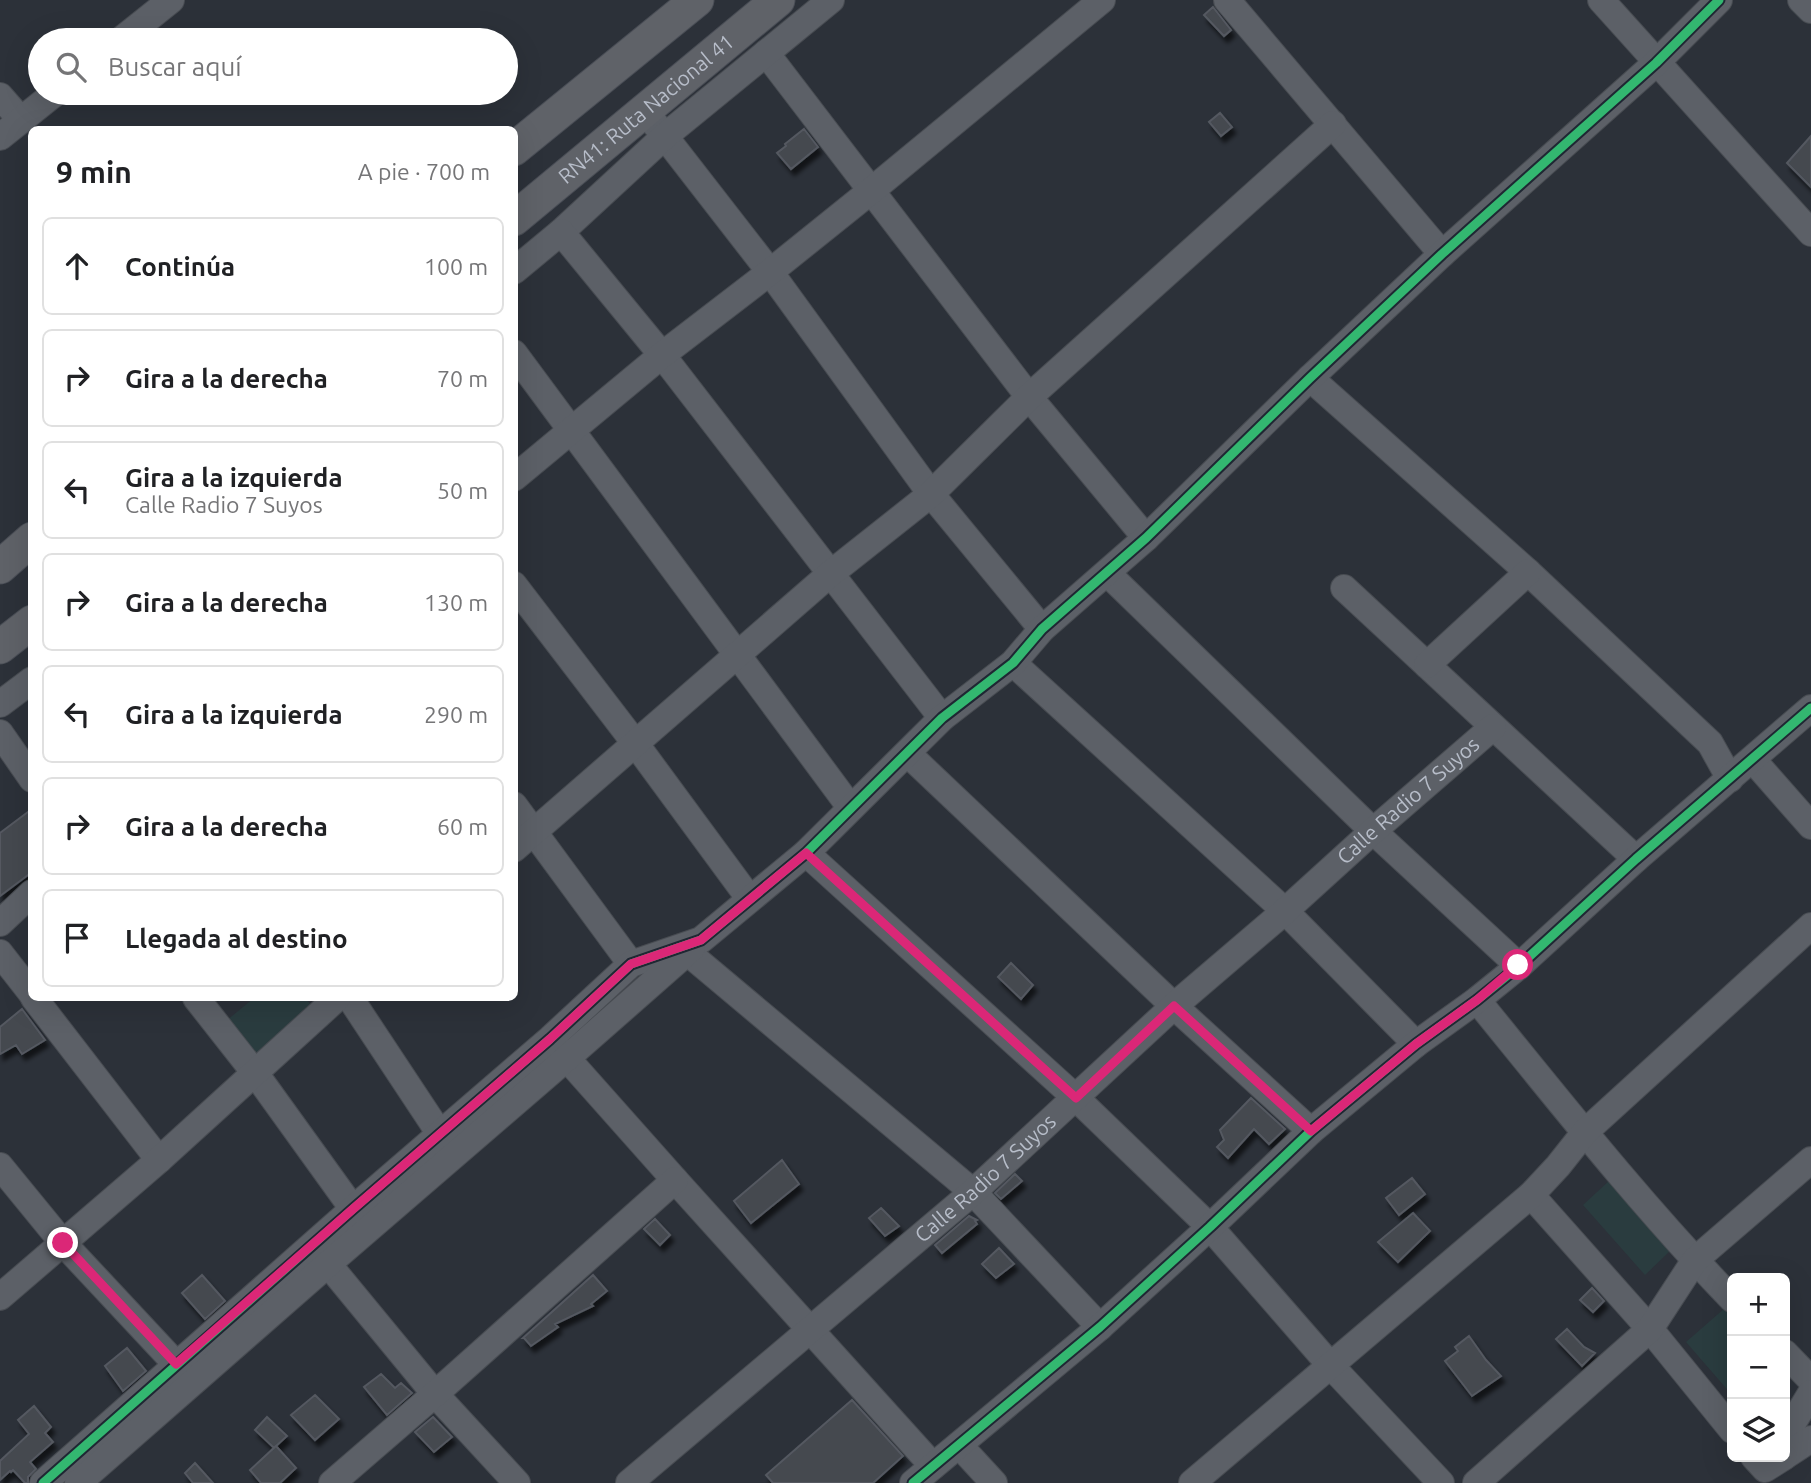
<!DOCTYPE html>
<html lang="es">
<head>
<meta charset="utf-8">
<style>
  body { margin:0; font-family:Ubuntu,sans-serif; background:#f2f2f2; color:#202124 }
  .controls { position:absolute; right:21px; bottom:21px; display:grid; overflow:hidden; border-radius:10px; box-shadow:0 7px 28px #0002 }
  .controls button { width:63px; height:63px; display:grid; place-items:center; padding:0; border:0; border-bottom:2px solid #e0e0e0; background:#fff; color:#202124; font:35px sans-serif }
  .stop { position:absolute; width:21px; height:21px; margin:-16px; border:5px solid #db2777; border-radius:50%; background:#fff }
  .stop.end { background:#db2777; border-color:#fff; box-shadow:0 2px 7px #0008 }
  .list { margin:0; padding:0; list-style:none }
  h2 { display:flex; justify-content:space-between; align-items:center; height:91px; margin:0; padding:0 28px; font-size:30px }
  h2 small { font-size:23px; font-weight:400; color:#757577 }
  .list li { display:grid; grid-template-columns:46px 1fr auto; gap:21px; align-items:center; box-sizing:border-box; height:98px; margin:0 14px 14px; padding:0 14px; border:2px solid #e0e0e0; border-radius:10px }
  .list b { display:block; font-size:26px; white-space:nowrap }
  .list p { margin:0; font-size:23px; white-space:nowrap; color:#757577 }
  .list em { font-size:23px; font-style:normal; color:#757577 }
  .icon { flex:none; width:38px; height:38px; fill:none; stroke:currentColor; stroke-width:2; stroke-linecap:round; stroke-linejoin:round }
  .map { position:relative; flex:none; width:1811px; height:1483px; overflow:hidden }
  .search { position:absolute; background:#fff; box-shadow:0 7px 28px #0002; left:28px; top:28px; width:490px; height:77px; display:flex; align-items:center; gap:18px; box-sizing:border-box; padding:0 24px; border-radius:38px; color:#757577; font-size:26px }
  .panel { position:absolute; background:#fff; box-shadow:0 7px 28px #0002; left:28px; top:126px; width:490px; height:875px; border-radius:10px }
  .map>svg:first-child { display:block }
</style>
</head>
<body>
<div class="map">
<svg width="1811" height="1483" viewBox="0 0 1811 1483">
  <defs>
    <filter id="shadow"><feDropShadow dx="3.5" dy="6" stdDeviation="2" flood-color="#0009"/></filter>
  </defs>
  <rect width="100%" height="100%" fill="#2c3139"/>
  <!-- green -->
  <path fill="#2a3c3f" d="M254,998h51l8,9 -58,49 -29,-35z
    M1610,1180l61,70 -26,25 -62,-70z
    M1725,1308l7,8v79l-46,-53z"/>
  <!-- building -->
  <path fill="#44484f" stroke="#545961" stroke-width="2" filter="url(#shadow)" d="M1213,7l18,23 -7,6 -20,-21z
    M1220,113l12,14 -11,9 -12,-14z
    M804,129l14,18 -27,22 -14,-16 9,-7 -1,-2z
    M1811,136v51l-24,-24z
    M32,809v63l-32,24v-63z
    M1011,963l22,22 -12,14 -23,-22z
    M22,1009l23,31 -23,14 -6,-9 -16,9v-27z
    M1251,1098l34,31 -16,15 -15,-15 -26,29 -11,-11 7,-7 -4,-10z
    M782,1160l17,24 -48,39 -17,-22z
    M1015,1174l7,7 -21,18 -6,-6z
    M1412,1178l13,16 -26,21 -13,-17z
    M881,1208l18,18 -14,10 -16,-18z
    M1413,1213l17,18 -32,31 -20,-20z
    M969,1216l8,4 -2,1 2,3 -35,29 -7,-8z
    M655,1219l15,16 -10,10 -16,-16z
    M999,1248l15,16 -18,14 -14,-14z
    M202,1275l23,26 -20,18 -23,-26z
    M593,1275l14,16 -16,13 2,2 -38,18 3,3 -27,19 -7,-8h-1z
    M1592,1288l12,13 -11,11 -13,-12z
    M1567,1329l17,18 11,6 -13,13 -26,-27z
    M1469,1336l17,24 15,16 -29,20 -27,-35 13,-10 -3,-4z
    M127,1348l19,23 -23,20 -18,-25z
    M381,1374l14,14 6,-5 11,10 -25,22 -23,-28z
    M315,1395l24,24 -24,21 -24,-25z
    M852,1400l51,56 -30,27h-100l-7,-8z
    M34,1406l17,21 -6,6 8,9 -23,20 6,7 -8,8v6h-3l-12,-13 -2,2 -1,-1 -10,9v-19l29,-27 -11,-14z
    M267,1417l20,19 -13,12 -19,-18z
    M433,1417l19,20 -18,15 -19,-20z
    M276,1446l20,22 -16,15h-19l-11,-13z
    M195,1463l18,20h-20l-8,-10z"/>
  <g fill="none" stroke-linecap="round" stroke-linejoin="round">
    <defs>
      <g id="minor">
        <path d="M1227,0l215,254"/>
        <path d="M1601,0l210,233"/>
        <path d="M1801,0l10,10"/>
        <path d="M121,40l50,-40"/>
        <path d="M766,53l263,344 117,141"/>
        <path d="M0,96l21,24"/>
        <path d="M645,111l125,161 161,222 111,135"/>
        <path d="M0,137l55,-44"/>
        <path d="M561,232l104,-96 166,-136"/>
        <path d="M514,271l47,-39 101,123 280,363"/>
        <path d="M514,353l336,454"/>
        <path d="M1310,378l218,194 182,171 20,36"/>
        <path d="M514,478l148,-123 108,-83 102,-82 230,-190"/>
        <path d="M1107,573l266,258 146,135"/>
        <path d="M514,585l121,158 114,155"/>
        <path d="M1344,588l292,271"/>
        <path d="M1013,663l272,248 131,133"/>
        <path d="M1427,665l101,-93"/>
        <path d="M0,704l32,-24"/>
        <path d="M0,733l32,46"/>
        <path d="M908,754l266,252 137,125"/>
        <path d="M1753,760l58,66"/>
        <path d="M514,805l117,159"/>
        <path d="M514,849l316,-275 101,-80 98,-97 304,-273"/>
        <path d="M806,853l270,245 134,129 121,139 110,117"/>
        <path d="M0,923l32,-30"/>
        <path d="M687,952l286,240 127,135"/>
        <path d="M0,953l32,41"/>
        <path d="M34,998l125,162"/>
        <path d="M196,998l59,75 98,136"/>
        <path d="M350,998l90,136"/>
        <path d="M1477,1000c83,102 164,205 255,299"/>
        <path d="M555,1045l120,135 258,286"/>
        <path d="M0,1166l63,77 113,121"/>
        <path d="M1531,1195l119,134 82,101"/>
        <path d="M328,1264l107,130 82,89"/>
        <path d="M0,1297l159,-137 178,-162"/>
        <path d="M1785,1353l26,27"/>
        <path d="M1785,1436l26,-43"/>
        <path d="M959,1445l35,38"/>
        <path d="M1785,1456l26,-17"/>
        <path d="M1754,1457l11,12 19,-12"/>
        <path d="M43,1483l310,-274 197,-170 81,-75 70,-24 105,-87 136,-135 71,-55 29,-34 104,-91 164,-160 132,-124 214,-191 63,-63"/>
        <path d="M78,1483l250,-219 239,-206 125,-110"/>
        <path d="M332,1483l103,-89 240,-214"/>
        <path id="s1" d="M629,1483l344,-291 201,-186 111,-95 88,-80 120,-104"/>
        <path d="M913,1483l187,-156 110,-100 101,-96 105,-87 61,-44 42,-34 117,-107 175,-151"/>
        <path d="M1192,1483l339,-288 27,-29 27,-34 226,-206"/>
        <path d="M1476,1483l174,-154 45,-69 116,-100"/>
      </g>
      <g id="major">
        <path d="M514,149l183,-149"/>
        <path id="s2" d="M514,219l264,-219"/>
        <path d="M0,567l32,-28"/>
        <path d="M0,647l32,-25"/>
      </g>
    </defs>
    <!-- minor casing -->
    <use href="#minor" stroke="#484c52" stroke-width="28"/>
    <!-- major casing -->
    <use href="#major" stroke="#4a4e56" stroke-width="35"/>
    <!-- minor -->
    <use href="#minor" stroke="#5c6067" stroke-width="26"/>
    <!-- major -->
    <use href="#major" stroke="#5f6268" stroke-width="33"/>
    <defs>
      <path id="cycleway" d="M43,1483l310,-274 197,-170 81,-75 70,-24 105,-87 136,-135 71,-55 29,-34 104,-91 164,-160 132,-124 214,-191 63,-63
        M913,1483l187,-156 110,-100 101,-96 105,-87 61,-44 42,-34 117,-107 175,-151"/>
    </defs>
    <!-- cycleway casing -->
    <use href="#cycleway" stroke="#1f2733" stroke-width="13"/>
    <!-- cycleway -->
    <use href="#cycleway" stroke="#33b770" stroke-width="9"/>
  </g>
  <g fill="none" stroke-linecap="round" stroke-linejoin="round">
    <!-- route -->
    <path stroke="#db2777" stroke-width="9" d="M63,1243l113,121 177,-155 197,-170 81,-75 70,-24 105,-87 270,245 98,-92 137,125 105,-87 61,-44 41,-35"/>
  </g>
  <g text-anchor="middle" stroke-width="5" stroke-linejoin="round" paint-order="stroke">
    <!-- street labels -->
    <g font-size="21" fill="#b7bdc9" stroke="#1f2733">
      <text dy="7" stroke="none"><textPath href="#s2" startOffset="172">RN41: Ruta Nacional 41</textPath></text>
      <text dy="7" stroke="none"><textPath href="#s1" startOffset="1036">Calle Radio 7 Suyos</textPath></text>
      <text dy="7" stroke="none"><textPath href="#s1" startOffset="469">Calle Radio 7 Suyos</textPath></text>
    </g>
  </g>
</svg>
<div class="controls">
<button>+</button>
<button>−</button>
<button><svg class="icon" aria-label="layers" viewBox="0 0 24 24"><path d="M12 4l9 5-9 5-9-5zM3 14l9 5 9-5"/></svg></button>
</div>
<div class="stop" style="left:1518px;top:965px"></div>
<div class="stop end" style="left:63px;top:1243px"></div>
<div class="search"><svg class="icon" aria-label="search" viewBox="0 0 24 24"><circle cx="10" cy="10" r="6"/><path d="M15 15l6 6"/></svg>Buscar aquí</div>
<section class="panel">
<h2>9 min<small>A pie · 700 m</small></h2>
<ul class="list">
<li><svg class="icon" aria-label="ahead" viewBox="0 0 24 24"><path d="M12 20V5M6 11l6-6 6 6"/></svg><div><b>Continúa</b></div><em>100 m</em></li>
<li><svg class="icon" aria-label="right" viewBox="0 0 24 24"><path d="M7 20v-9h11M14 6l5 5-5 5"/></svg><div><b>Gira a la derecha</b></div><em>70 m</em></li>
<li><svg class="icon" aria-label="left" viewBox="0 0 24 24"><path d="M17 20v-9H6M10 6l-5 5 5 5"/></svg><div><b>Gira a la izquierda</b><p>Calle Radio 7 Suyos</p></div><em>50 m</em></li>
<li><svg class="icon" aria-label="right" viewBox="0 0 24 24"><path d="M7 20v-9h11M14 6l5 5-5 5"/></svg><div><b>Gira a la derecha</b></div><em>130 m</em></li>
<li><svg class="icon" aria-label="left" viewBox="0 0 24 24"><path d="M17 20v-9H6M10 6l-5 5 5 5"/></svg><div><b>Gira a la izquierda</b></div><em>290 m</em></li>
<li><svg class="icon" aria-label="right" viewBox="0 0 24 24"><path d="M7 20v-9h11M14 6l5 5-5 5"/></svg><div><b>Gira a la derecha</b></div><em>60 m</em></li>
<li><svg class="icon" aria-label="arrive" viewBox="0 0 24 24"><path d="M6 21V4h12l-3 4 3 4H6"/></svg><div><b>Llegada al destino</b></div></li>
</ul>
</section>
</div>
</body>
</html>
